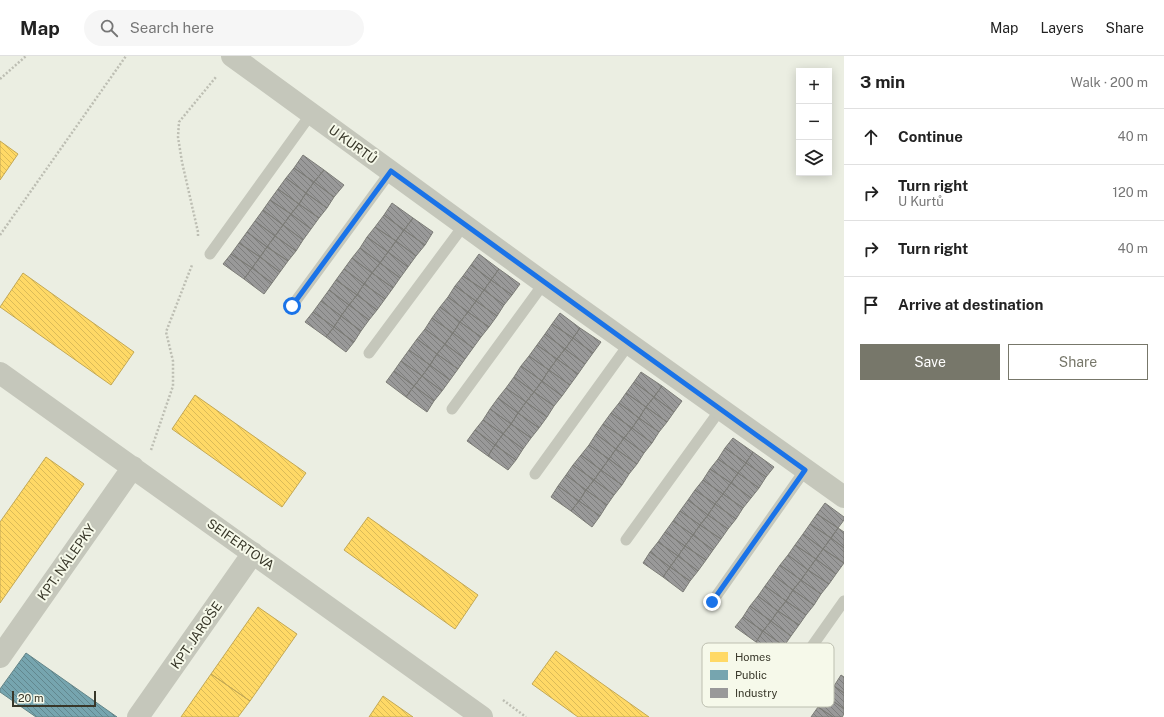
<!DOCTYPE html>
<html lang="en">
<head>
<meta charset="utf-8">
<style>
  body { margin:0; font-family:"Public Sans",sans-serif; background:#f6f6f6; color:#222 }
  .controls { position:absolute; right:12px; top:12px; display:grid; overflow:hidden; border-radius:0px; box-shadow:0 2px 10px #0003 }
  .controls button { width:36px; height:36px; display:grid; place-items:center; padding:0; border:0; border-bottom:1px solid #e0e0e0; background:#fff; color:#222; font:20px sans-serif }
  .scale { position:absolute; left:12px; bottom:10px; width:84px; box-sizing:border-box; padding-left:4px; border:2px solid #383729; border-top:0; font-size:11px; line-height:14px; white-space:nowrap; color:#383729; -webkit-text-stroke:3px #f6f9ea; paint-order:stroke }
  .stop { position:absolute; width:12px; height:12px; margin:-9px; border:3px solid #1a73e8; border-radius:50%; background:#fff }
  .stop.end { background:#1a73e8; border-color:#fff; box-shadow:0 1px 4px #0008 }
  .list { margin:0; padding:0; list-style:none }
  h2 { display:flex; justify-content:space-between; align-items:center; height:52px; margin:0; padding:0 16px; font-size:17px }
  h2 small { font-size:13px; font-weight:400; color:#767676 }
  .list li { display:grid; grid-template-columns:26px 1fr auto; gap:12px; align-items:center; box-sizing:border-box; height:56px; padding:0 16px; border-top:1px solid #e0e0e0 }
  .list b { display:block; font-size:15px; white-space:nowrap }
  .list p { margin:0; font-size:13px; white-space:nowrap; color:#767676 }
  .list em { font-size:13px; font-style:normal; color:#767676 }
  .actions { display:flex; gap:8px; padding:12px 16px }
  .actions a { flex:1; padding:9px 0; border:1px solid #77776a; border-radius:0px; text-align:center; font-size:14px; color:#77776a }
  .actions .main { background:#77776a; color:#fff }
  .icon { flex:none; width:22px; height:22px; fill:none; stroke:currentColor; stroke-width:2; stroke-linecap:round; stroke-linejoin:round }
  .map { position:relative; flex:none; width:844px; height:661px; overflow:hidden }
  header { display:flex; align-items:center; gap:24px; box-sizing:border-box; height:56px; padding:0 20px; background:#fff; border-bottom:1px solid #e0e0e0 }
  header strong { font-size:19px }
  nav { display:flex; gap:22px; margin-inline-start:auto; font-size:14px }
  .search { width:280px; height:36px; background:#f6f6f6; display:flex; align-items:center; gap:10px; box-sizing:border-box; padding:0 14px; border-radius:22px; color:#767676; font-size:15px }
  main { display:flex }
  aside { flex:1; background:#fff }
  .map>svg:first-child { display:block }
</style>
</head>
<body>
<header>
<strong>Map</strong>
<div class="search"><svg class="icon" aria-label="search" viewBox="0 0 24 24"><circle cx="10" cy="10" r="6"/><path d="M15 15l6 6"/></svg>Search here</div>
<nav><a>Map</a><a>Layers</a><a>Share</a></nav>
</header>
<main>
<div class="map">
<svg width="844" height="661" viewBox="0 0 844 661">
  <defs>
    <pattern id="homes-back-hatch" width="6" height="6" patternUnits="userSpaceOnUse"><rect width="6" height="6" fill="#ffd966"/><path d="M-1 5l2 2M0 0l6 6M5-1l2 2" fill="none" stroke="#dbbb58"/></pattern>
    <pattern id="public-back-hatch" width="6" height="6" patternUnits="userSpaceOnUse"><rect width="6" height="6" fill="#76a5af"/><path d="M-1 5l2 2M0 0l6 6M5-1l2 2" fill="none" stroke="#62878e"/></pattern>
    <pattern id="industry-back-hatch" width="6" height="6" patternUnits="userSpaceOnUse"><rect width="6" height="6" fill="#999"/><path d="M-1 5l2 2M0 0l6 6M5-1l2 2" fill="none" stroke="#7e7e7d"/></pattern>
  </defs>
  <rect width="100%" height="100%" fill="#ebeee2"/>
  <!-- homes -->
  <path fill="url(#homes-back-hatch)" stroke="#c3a854" d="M0,85l18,13 -18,26z
    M23,217l111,79 -23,33 -111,-78z
    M195,339l111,78 -24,34 -110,-78z
    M46,401l38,27 -84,119v-81z
    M368,461l110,78 -23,34 -111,-79z
    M258,551l39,27 -47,67 -39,-27z
    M556,595l93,66h-71l-46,-33z
    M211,618l39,27 -12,16h-57z
    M383,640l30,21h-44z"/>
  <!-- public -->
  <path fill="url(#public-back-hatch)" stroke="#638487" d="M26,597l91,64h-81l-36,-25v-3z"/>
  <!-- industry -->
  <path fill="url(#industry-back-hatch)" stroke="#7c7c77" d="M303,99l21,15 -10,12 -20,-14z
    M294,112l20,14 -8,11 -20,-15z
    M324,114l20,15 -10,12 -20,-15z
    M286,122l20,15 -7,11 -21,-15z
    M314,126l20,15 -7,11 -21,-15z
    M278,133l21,15 -8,10 -21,-14z
    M306,137l21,15 -8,10 -20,-14z
    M270,144l21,14 -8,11 -20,-15z
    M392,147l21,15 -9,12 -20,-15z
    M299,148l20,14 -8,11 -20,-15z
    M263,154l20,15 -8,11 -20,-15z
    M291,158l20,15 -8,11 -20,-15z
    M384,159l20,15 -8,11 -21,-14z
    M413,162l20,14 -8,13 -21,-15z
    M255,165l20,15 -8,11 -20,-15z
    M283,169l20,15 -7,11 -21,-15z
    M375,171l21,14 -8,11 -21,-15z
    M404,174l21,15 -9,11 -20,-15z
    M247,176l20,15 -7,10 -21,-14z
    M275,180l21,15 -8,10 -21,-14z
    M367,181l21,15 -8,11 -20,-15z
    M396,185l20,15 -8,11 -20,-15z
    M239,187l21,14 -8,11 -21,-14z
    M267,191l21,14 -8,11 -20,-15z
    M360,192l20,15 -8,10 -20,-15z
    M388,196l20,15 -8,11 -20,-15z
    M231,198l21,14 -8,11 -21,-15z
    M479,198l20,15 -8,11 -20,-15z
    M260,201l20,15 -8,11 -20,-15z
    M352,202l20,15 -8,11 -20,-15z
    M380,207l20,15 -7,10 -21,-15z
    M471,209l20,15 -7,10 -21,-14z
    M252,212l20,15 -8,11 -20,-15z
    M344,213l20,15 -7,11 -21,-15z
    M499,213l21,15 -8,11 -21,-15z
    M372,217l21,15 -8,11 -21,-15z
    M463,220l21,14 -8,11 -21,-15z
    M336,224l21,15 -8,10 -20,-15z
    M491,224l21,15 -8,10 -20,-15z
    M364,228l21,15 -8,11 -20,-15z
    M455,230l21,15 -8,11 -20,-15z
    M329,234l20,15 -8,11 -20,-15z
    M484,234l20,15 -7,11 -21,-15z
    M357,239l20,15 -8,10 -20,-15z
    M448,241l20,15 -8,10 -20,-15z
    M321,245l20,15 -7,11 -21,-15z
    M476,245l21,15 -8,11 -21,-15z
    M349,249l20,15 -8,11 -20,-15z
    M440,251l20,15 -7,11 -21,-15z
    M313,256l21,15 -8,10 -21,-15z
    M468,256l21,15 -8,10 -21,-15z
    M560,257l20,15 -7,10 -21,-14z
    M341,260l20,15 -7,11 -20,-15z
    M432,262l21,15 -8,11 -20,-15z
    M460,266l21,15 -8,11 -20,-15z
    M552,268l21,14 -8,11 -20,-15z
    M334,271l20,15 -8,10 -20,-15z
    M580,272l21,14 -8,11 -20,-15z
    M425,273l20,15 -8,10 -20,-15z
    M453,277l20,15 -8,11 -20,-15z
    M545,278l20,15 -8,10 -20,-14z
    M573,282l20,15 -8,11 -20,-15z
    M417,283l20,15 -7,11 -21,-15z
    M445,288l20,15 -7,10 -21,-15z
    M537,289l20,14 -8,11 -20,-14z
    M565,293l20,15 -7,10 -21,-15z
    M409,294l21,15 -8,11 -21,-15z
    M437,298l21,15 -8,11 -20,-15z
    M529,300l20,14 -7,11 -21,-15z
    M557,303l21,15 -8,11 -21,-15z
    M401,305l21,15 -8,10 -20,-15z
    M430,309l20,15 -8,11 -20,-15z
    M521,310l21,15 -8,11 -20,-15z
    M549,314l21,15 -8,11 -20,-15z
    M394,315l20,15 -8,11 -20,-15z
    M641,316l21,14 -8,11 -20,-15z
    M422,320l20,15 -8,10 -20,-15z
    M514,321l20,15 -8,10 -20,-14z
    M542,325l20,15 -8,10 -20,-14z
    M634,326l20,15 -8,10 -20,-14z
    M414,330l20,15 -7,11 -21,-15z
    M662,330l20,15 -8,11 -20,-15z
    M506,332l20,14 -8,11 -20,-15z
    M534,336l20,14 -7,11 -21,-15z
    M626,337l20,14 -7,11 -20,-15z
    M654,341l20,15 -7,10 -21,-15z
    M498,342l20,15 -7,11 -21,-15z
    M526,346l21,15 -8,11 -21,-15z
    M619,347l20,15 -7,10 -21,-15z
    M646,351l21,15 -8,10 -20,-14z
    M490,353l21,15 -8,10 -20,-14z
    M518,357l21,15 -8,10 -20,-14z
    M611,357l21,15 -8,10 -21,-14z
    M639,362l20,14 -7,11 -20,-15z
    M483,364l20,14 -8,11 -20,-15z
    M511,368l20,14 -8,11 -20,-15z
    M603,368l21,14 -8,11 -20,-15z
    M632,372l20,15 -8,10 -20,-15z
    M475,374l20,15 -7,11 -21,-15z
    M503,378l20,15 -7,11 -21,-15z
    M596,378l20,15 -7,10 -20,-14z
    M624,382l20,15 -7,11 -21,-15z
    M733,382l20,14 -7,11 -21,-15z
    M495,389l21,15 -8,10 -20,-14z
    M589,389l20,14 -8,11 -20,-15z
    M725,392l21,15 -8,10 -20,-14z
    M616,393l21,15 -8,10 -20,-15z
    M753,396l21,15 -8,10 -20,-14z
    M581,399l20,15 -7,10 -21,-15z
    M609,403l20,15 -7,11 -21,-15z
    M718,403l20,14 -7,10 -21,-14z
    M746,407l20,14 -7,11 -21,-15z
    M573,409l21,15 -8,10 -20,-15z
    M710,413l21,14 -8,11 -20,-14z
    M601,414l21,15 -8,10 -20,-15z
    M738,417l21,15 -8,10 -20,-15z
    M566,419l20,15 -7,11 -21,-15z
    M594,424l20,15 -7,10 -21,-15z
    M703,424l20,14 -8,10 -20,-14z
    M731,427l20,15 -8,10 -20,-14z
    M558,430l21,15 -8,10 -20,-14z
    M586,434l21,15 -7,11 -21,-15z
    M695,434l20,14 -7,11 -20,-15z
    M723,438l20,14 -7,11 -21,-15z
    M688,444l20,15 -8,10 -20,-14z
    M579,445l21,15 -8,11 -21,-16z
    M825,447l19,14v3l-6,8 -21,-14z
    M715,448l21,15 -8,10 -20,-14z
    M680,455l20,14 -7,10 -20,-14z
    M817,458l21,14 -7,10 -21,-14z
    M708,459l20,14 -7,10 -21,-14z
    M673,465l20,14 -8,11 -20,-14z
    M810,468l21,14 -8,11 -20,-15z
    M700,469l21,14 -8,11 -20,-15z
    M838,472l6,4v16l-13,-10z
    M665,476l20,14 -7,10 -20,-14z
    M803,478l20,15 -7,10 -21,-14z
    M693,479l20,15 -7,10 -21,-14z
    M831,482l13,10v15l-21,-14z
    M658,486l20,14 -8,11 -20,-15z
    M795,489l21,14 -8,11 -20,-15z
    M685,490l21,14 -8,11 -20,-15z
    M823,493l21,14 -8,11 -20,-15z
    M650,496l20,15 -7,10 -20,-14z
    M788,499l20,15 -7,10 -21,-15z
    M678,500l20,15 -8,10 -20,-14z
    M816,503l20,15 -7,10 -21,-14z
    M780,509l21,15 -8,10 -20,-15z
    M670,511l20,14 -7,11 -20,-15z
    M808,514l21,14 -8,10 -20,-14z
    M773,519l20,15 -7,11 -21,-15z
    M801,524l20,14 -7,11 -21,-15z
    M765,530l21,15 -8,10 -20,-15z
    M793,534l21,15 -8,10 -20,-14z
    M758,540l20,15 -7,10 -21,-15z
    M786,545l20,14 -7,10 -21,-14z
    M750,550l21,15 -8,10 -20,-14z
    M778,555l21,14 -8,11 -20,-15z
    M743,561l20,14 -7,11 -21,-15z
    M771,565l20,15 -7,10 -21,-15z
    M763,575l21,15 -7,11 -21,-15z
    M841,619l3,2v16l-10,-7z
    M834,630l10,7v16l-18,-13z
    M826,640l18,13v5l-2,3h-9l-15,-10z
    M818,651l15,10h-22z"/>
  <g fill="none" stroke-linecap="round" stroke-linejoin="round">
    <!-- path -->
    <path stroke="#bdbeb3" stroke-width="2.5" stroke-dasharray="2 2" stroke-linecap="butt" d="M0,23l26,-23
      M0,179l126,-179
      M198,180v-4l-16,-70 -4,-25 1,-15 37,-45
      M151,394l22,-64v-25l-7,-29 26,-67
      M503,644l23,17"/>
    <!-- service -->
    <path stroke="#c5c7bb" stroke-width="11" d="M210,198l101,-140
      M292,250l99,-135
      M369,297l95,-128
      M452,353l92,-126
      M535,418l94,-130
      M626,484l94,-130
      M712,546l93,-132
      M791,620l53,-75"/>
    <!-- minor -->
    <path stroke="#c5c7bb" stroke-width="22" d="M232,0l312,227 300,214
      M0,317l482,344
      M0,601l133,-190
      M138,661l115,-164"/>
  </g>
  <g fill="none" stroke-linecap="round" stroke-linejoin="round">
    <!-- route -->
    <path stroke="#1a73e8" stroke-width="5" d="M292,250l99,-135 239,173 175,126 -93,132"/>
  </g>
  <g text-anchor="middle" stroke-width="4" stroke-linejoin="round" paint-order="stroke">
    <!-- street labels -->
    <g font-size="13" fill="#383729" stroke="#f6f9ea">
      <text transform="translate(353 88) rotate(36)" y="5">U KURTŮ</text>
      <text transform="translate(241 488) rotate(35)" y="5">SEIFERTOVA</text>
      <text transform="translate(66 506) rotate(-55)" y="5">KPT. NÁLEPKY</text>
      <text transform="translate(196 579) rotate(-55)" y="5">KPT. JAROŠE</text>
    </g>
  </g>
  <!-- legend -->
  <rect x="702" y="587" width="132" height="64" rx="6" fill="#f6f9ea" stroke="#bdbfb0" stroke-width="1"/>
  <rect x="710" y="596" width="18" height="10" fill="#ffd966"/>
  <rect x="710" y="614" width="18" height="10" fill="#76a5af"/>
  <rect x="710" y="632" width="18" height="10" fill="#999"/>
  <g font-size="11" fill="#383729">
    <text x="735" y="605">Homes</text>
    <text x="735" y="623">Public</text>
    <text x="735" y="641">Industry</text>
  </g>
</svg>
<div class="controls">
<button>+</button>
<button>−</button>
<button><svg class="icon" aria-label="layers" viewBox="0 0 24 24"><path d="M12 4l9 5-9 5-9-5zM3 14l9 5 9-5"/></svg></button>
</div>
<div class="scale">20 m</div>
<div class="stop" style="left:292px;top:250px"></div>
<div class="stop end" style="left:712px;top:546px"></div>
</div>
<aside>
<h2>3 min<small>Walk · 200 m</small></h2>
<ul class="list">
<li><svg class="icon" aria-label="ahead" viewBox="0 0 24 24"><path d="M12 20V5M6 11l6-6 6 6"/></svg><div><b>Continue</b></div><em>40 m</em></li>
<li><svg class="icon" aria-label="right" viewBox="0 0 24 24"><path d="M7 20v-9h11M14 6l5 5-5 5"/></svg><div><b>Turn right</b><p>U Kurtů</p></div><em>120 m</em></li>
<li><svg class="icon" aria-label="right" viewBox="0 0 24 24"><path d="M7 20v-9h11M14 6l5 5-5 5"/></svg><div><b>Turn right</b></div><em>40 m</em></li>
<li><svg class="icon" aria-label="arrive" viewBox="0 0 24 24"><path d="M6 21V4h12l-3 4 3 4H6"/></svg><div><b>Arrive at destination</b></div></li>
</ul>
<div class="actions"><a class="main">Save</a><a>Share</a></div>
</aside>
</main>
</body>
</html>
